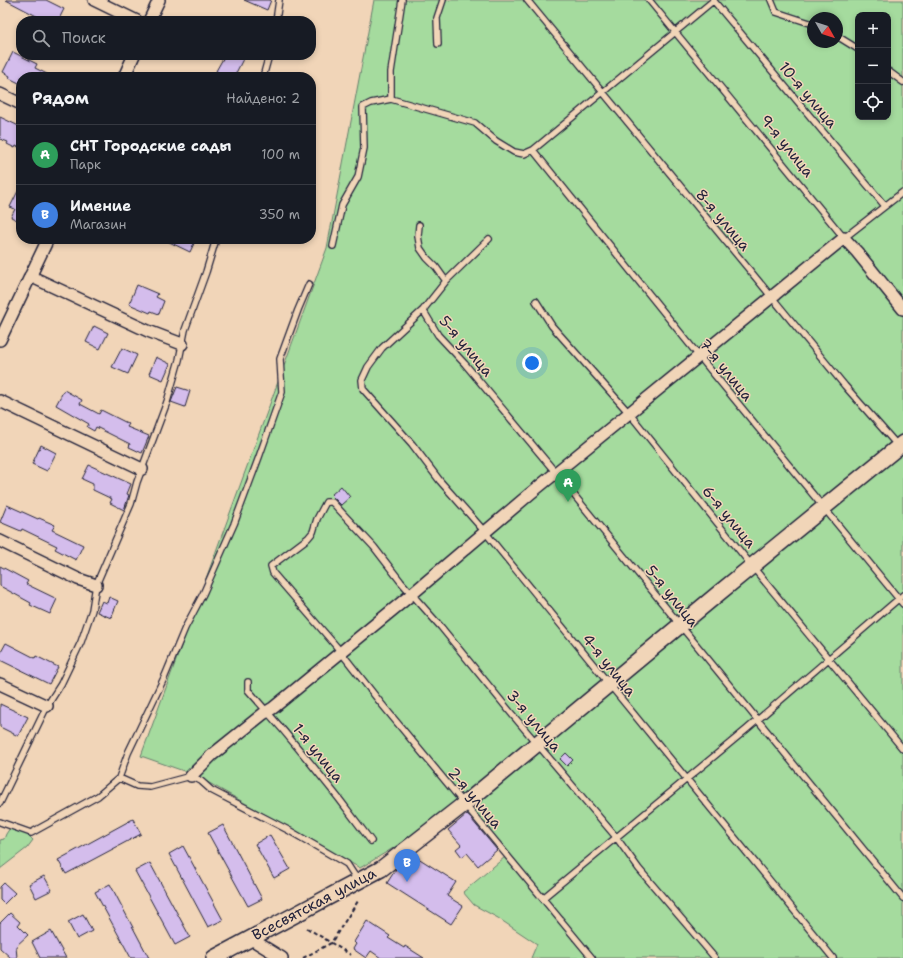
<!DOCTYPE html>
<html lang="ru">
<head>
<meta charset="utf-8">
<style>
  body { margin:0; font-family:"Shantell Sans",sans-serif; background:#20242c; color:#f1f3f6 }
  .controls { position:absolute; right:12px; top:12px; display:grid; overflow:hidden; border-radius:8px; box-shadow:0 2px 6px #0003 }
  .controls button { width:36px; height:36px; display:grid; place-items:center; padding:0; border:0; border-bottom:1px solid #363941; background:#171b24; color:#f1f3f6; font:20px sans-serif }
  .compass { position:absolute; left:807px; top:12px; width:36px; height:36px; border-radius:50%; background:#171b24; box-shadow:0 2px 6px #0003; rotate:129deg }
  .you { position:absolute; left:532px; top:363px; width:14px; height:14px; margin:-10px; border:3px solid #fff; border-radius:50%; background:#1a73e8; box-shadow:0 0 0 6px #1a73e833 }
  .badge { display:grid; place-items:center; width:26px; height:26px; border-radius:50%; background:#2563eb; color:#fff; font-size:13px; font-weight:700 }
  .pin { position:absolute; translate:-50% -33px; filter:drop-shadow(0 1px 2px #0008) }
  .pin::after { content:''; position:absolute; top:21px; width:14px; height:12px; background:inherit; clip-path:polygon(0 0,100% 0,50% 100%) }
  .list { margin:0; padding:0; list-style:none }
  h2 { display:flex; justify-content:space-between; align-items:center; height:52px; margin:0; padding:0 16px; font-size:17px }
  h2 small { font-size:13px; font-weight:400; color:#9ea1a6 }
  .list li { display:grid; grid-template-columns:26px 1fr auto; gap:12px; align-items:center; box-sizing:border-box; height:60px; padding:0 16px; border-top:1px solid #363941 }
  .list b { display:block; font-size:15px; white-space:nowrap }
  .list p { margin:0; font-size:13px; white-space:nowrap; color:#9ea1a6 }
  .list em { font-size:13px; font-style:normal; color:#9ea1a6 }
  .icon { flex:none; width:22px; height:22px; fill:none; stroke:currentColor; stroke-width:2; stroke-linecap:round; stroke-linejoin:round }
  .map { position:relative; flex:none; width:903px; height:958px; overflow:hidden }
  .search { position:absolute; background:#171b24; box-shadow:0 2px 6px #0003; left:16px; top:16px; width:300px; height:44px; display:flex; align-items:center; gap:10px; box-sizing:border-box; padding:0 14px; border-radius:16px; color:#9ea1a6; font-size:15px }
  .panel { position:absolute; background:#171b24; box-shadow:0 2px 6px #0003; left:16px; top:72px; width:300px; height:172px; border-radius:16px }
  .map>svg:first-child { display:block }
</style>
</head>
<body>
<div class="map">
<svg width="903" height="958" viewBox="0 0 903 958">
  <rect width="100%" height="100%" fill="#f1d5b8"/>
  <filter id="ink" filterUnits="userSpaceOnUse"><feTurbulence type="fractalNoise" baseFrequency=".025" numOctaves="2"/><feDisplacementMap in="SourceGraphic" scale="8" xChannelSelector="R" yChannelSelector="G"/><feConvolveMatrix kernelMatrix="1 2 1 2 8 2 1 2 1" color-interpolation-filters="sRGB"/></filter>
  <g filter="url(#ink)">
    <!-- green -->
    <path fill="#a5db9e" stroke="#647e6c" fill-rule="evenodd" d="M374,0h529v958h-372l6,-14 -39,-26 -24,-13 -11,-13 42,-35 -45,-58 -50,39 -50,30 -165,-93 -54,-19 186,-508zM858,15h30v102h-30zM813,18h24v24h-24z
      M10,828l18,7 5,5 -6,8 -27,21v-29l4,-1 2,-5z"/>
    <!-- building -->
    <path fill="#d4bdec" stroke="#22223b" d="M6,0h40l18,9 -6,12h-12z
      M244,0h27l-4,10z
      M13,52l24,12 -2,4 18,9h-32v7l-12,-6 1,-2 -7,-4z
      M225,55h20l-11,22h-15l2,-3 -5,-3z
      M0,117l21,10v21l-5,-2 -1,2 -8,-4 1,-2 -8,-3z
      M21,185v37l-10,-5 4,-8 -5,-2z
      M163,239h33l-6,13z
      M137,285l21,9 -2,3 8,4 -5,13 -8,-3 -1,2 -21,-9z
      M94,326l14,7 -8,16 -14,-7z
      M122,348l15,7 -9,19 -16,-7z
      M156,357l14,7 -7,16 -14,-6z
      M177,387l13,4 -5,16 -14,-5z
      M64,390l18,10 -2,4 19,10 2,-4 28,14 -2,3 22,9 -7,17 -13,-6 1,-3 -34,-17 -2,4 -7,-4 2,-3 -33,-19z
      M41,445l15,8 -9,18 -15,-7z
      M89,465l42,19 -4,10 2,1 -5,15 -14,-7 2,-4 -19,-9v-6l-11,-5z
      M341,486l9,11 -9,8 -10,-10z
      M7,505l31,14 1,-1 16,7 -3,5 31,15 -7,15 -21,-11 2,-3 -35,-17 -1,2 -21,-9z
      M0,566l28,15 -2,3 31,15 -7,15 -20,-9 1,-2 -31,-17z
      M109,597l9,4 -7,17 -14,-6 5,-11 5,2z
      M6,643l29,15 1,-2 22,11 -9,17 -49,-24v-6z
      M0,704l28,13 -10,19 -18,-9z
      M566,753l7,7 -6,6 -7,-7z
      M467,814l30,36 -19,16 -11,-13 -5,4 -6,-8 5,-4 -13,-15z
      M133,819l8,15 -75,40 -8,-14z
      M223,825l39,74 -14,7 -40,-73z
      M270,835l20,34 -16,9 -19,-34z
      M183,846l40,74 -15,7 -39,-73z
      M415,856l41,26 -9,14 16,10 -12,18 -64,-41 9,-14z
      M150,863l40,74 -15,8 -40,-74z
      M44,876l8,14 -16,8 -7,-14z
      M4,883l11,10 -11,11 -4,-4v-13z
      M110,884l39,74h-18l-36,-66z
      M10,913l10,9 -2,3 10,10 -12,11 1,12h-6l-11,-10v-25z
      M83,914l9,17 -15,8 -9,-17z
      M367,921l23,15 -2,2 16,10 1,-2 19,12h-43l-10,-7 -5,7 -13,-9 3,-5 -2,-2z
      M51,931l15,27h-26l-8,-16z"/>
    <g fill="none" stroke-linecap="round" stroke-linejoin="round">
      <defs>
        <path id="lane" d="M527,0l318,386 53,60
          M649,0l195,238 59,-46
          M713,0l172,206
          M771,0l5,12 37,12
          M276,21l3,-21
          M837,36l21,13
          M438,44l-1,-26 6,-18
          M888,71l15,11
          M263,77l6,-22
          M391,99l84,24 21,18 18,11 10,2 9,-4 181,-150
          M533,150l166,206 204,248
          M419,225l-1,11 2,12 7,10 9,9 10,14 -23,29 -41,38 -14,19 -6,13 1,9 49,55 28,37 45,51 348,426
          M333,246l9,-41 16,-28 6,-29 -1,-41 8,-4 20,-4v-27l11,-72
          M446,281l43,-42
          M536,301l16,25 77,87 123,153 151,183
          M423,310l15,25 27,29 91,109 347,425
          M248,682v8c43,48 84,98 123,151
          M119,778l9,-25 37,-77 20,-48 18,-34 31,-70 25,-67 23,-65 -2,-33 18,-49 11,-26
          M0,803l47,-97 14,-22 20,-42 11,-32 4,-25 35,-81 6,-22 30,-80 12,-42 6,-30 21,-58 10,-33
          M0,822l31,11 67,-37 21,-18 18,8 13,1 41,-11 10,5 10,9 79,41 57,33 11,17
          M543,898l204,-169 156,-134
          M592,958l-212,-256 -44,-56 -63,-73 -2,-7 37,-28 5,-6 4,-13 9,-17h6l42,45 27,35 40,45 70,86 105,124 23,32 76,89"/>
        <path id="street" d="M94,0l43,21
          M149,21l10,-21
          M124,77l10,-22
          M0,94l21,10
          M30,276l118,55 34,13
          M0,340l48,-101
          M0,401l142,68
          M0,541l78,38 18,6
          M0,684l47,22
          M191,776l21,-21 51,-41 10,-6 139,-114 119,-101 313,-255 13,14 46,57
          M251,939l31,19"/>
        <path id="secondary" d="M214,958l167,-89 87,-68 251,-208 184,-150"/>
      </defs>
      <!-- lane casing -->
      <use href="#lane" stroke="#22223b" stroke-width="8"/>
      <!-- street casing -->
      <use href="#street" stroke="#22223b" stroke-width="14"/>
      <!-- secondary casing -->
      <use href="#secondary" stroke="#22223b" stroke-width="18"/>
      <!-- path -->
      <path stroke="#22223b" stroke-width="2" stroke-dasharray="4 3" stroke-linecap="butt" d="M307,928l44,27
        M303,958l28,-15 27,-42"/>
      <!-- lane -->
      <use href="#lane" stroke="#f1d5b8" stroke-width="5.5"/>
      <!-- street -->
      <use href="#street" stroke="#f1d5b8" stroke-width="11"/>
      <!-- secondary -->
      <use href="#secondary" stroke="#f1d5b8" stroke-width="15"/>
    </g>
  </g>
  <g text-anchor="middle" stroke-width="3" stroke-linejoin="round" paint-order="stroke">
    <!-- street labels -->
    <g font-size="15" fill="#22223b" stroke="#f1d5b8">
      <text transform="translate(808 95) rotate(50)" y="5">10-я улица</text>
      <text transform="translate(787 146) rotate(51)" y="5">9-я улица</text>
      <text transform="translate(723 220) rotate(50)" y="5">8-я улица</text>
      <text transform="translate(466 346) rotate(50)" y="5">5-я улица</text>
      <text transform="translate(726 370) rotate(51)" y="5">7-я улица</text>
      <text transform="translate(729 517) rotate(51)" y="5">6-я улица</text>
      <text transform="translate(672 596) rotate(51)" y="5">5-я улица</text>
      <text transform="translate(609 665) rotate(51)" y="5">4-я улица</text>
      <text transform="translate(534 721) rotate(50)" y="5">3-я улица</text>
      <text transform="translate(318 753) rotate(51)" y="5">1-я улица</text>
      <text transform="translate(475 798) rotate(50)" y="5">2-я улица</text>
      <text transform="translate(314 904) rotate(-28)" y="5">Всесвятская улица</text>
    </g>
  </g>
</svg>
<div class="controls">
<button>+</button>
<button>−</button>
<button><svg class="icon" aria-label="locate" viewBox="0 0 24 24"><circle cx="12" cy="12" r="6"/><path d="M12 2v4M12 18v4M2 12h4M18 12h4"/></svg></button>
</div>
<svg class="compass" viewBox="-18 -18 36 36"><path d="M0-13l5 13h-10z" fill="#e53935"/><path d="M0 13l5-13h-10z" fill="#9ea1a6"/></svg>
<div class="you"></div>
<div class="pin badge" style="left:568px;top:502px;background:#2e9e5b">A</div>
<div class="pin badge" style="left:407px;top:882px;background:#3f7fe0">B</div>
<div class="search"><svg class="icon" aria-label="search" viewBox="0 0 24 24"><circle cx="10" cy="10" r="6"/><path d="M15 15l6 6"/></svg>Поиск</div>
<section class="panel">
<h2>Рядом<small>Найдено: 2</small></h2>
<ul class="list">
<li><span class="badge" style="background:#2e9e5b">A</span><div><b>СНТ Городские сады</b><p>Парк</p></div><em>100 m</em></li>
<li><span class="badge" style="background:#3f7fe0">B</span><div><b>Имение</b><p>Магазин</p></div><em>350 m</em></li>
</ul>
</section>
</div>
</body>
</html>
